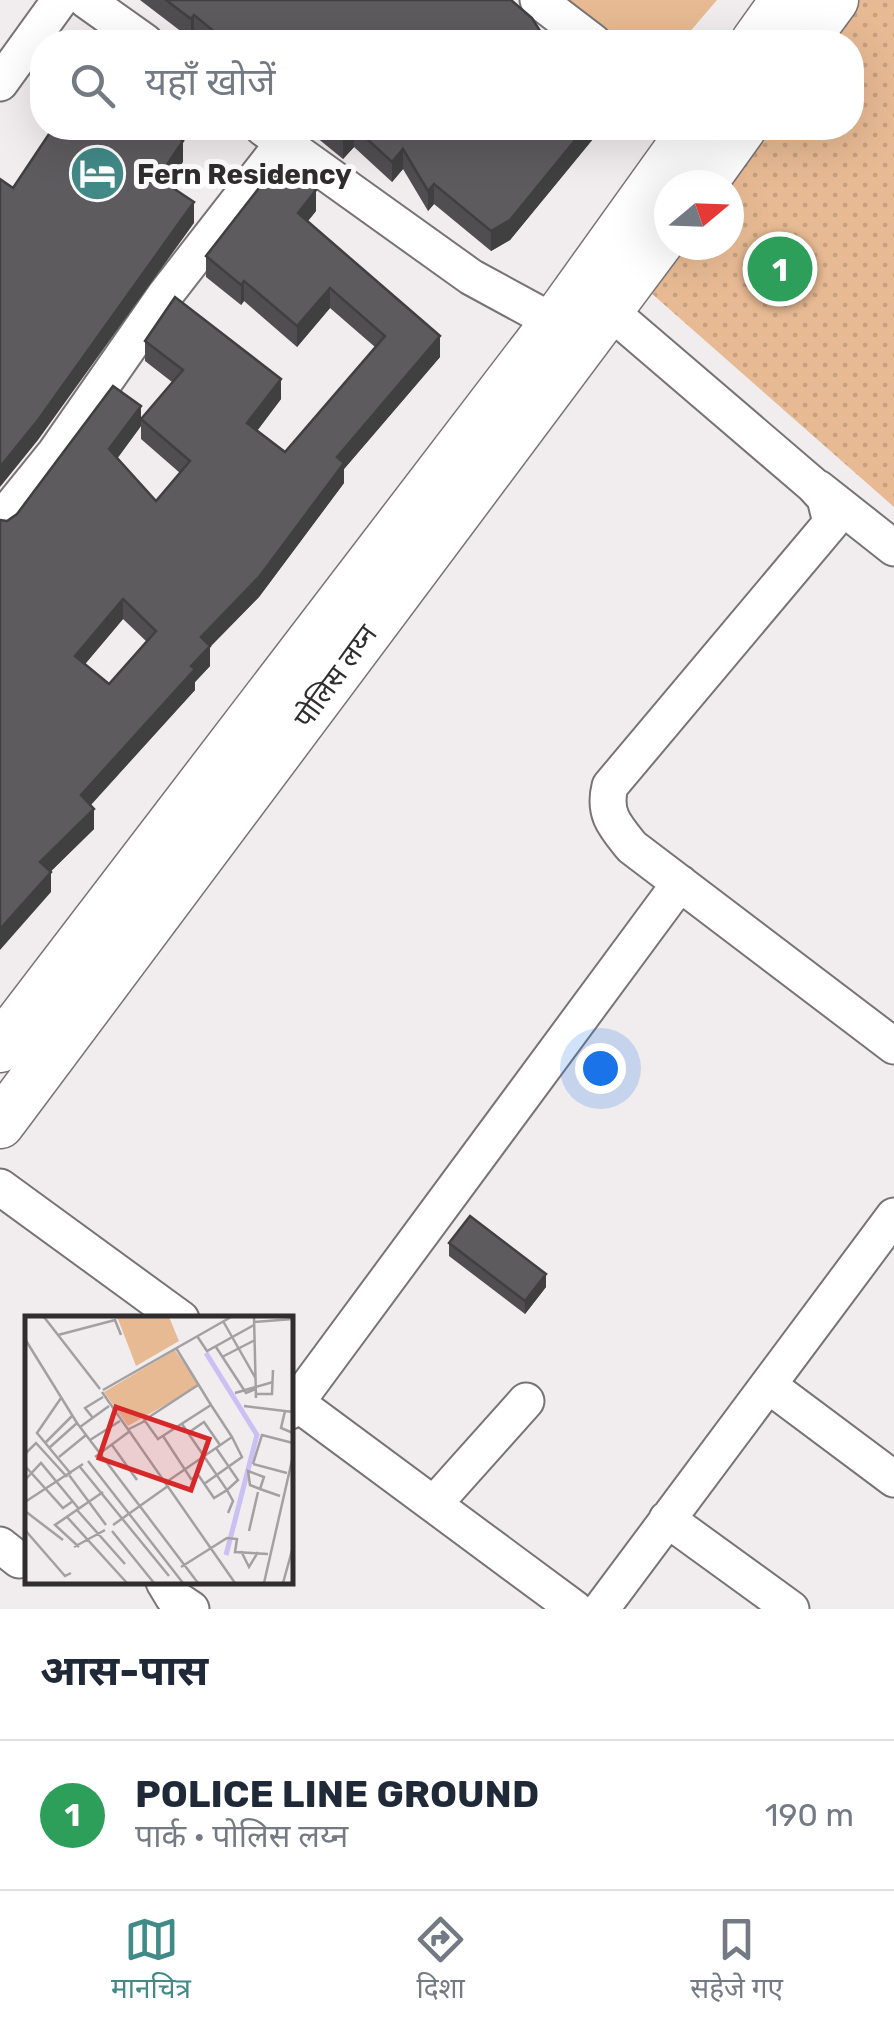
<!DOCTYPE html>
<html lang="hi">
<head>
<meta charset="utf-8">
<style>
  body { margin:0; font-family:Rubik,"Noto Sans Devanagari",sans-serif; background:#f6f6f7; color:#1f2937 }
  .compass { position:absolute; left:654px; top:170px; width:90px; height:90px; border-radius:50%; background:#fff; box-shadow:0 10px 40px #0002; rotate:71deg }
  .you { position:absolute; left:600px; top:1068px; width:35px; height:35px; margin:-25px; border:8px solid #fff; border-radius:50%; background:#1a73e8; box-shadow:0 0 0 15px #1a73e833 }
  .badge { display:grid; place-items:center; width:65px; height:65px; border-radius:50%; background:#428a88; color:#fff; font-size:32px; font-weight:700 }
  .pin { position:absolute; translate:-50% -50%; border:5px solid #fff; box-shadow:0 2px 10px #0006 }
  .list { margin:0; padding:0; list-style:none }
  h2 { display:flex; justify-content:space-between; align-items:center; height:130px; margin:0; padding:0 40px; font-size:42px }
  h2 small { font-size:32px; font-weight:400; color:#747a83 }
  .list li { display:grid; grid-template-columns:65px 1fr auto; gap:30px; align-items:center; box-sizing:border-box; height:150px; padding:0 40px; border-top:2px solid #e0e1e3 }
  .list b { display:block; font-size:38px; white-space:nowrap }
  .list p { margin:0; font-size:32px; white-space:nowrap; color:#747a83 }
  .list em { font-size:32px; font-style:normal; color:#747a83 }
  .icon { flex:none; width:55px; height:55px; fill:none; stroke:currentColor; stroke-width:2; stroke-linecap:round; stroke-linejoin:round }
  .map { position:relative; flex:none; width:894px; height:1609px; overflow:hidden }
  .search { position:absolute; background:#fff; box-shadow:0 10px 40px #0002; left:30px; right:30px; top:30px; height:110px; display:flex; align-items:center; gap:25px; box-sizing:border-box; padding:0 35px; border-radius:40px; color:#747a83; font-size:38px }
  .sheet { height:280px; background:#fff }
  nav { display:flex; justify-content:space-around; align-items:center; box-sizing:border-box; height:140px; border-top:2px solid #e0e1e3; background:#fff; font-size:28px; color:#747a83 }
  nav a { display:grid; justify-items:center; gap:5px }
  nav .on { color:#428a88 }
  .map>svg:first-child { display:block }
</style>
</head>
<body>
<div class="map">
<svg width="894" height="1609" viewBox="0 0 894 1609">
  <defs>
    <pattern id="park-dots" width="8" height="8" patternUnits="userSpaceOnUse" patternTransform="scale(2.5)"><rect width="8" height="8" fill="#e7ba93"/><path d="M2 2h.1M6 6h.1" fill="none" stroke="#c6a07f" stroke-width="1.8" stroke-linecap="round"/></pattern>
  </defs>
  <rect width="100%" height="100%" fill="#f1ecee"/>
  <!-- park -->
  <path fill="url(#park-dots)" d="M858,0h36v507l-244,-215 34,-47h45l-2,-60 41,-57h84v-86h-24z"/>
  <!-- garden -->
  <path fill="#e7ba93" d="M544,0h173l-36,42h-80z"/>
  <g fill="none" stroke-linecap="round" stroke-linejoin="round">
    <defs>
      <path id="street" d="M86,0l59,42
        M538,0l55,42
        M0,83l60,-83
        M263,128l208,149 103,56
        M590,294l223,191 12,13 6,25 -221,263c-7,28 5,40 22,61l262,199
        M818,488l76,60
        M0,521l55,-68 110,-158 119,-153
        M0,1187l181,132
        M768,1385l126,94
        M290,1398l285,211
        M290,1411l390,-528
        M434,1504l92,-103
        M667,1519l124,90
        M0,1545l19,15
        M164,1582l9,15 18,12
        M601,1609l293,-393"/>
      <path id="secondary" d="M755,42l30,-42
        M803,42l31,-42
        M701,185l41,-57
        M0,1048l555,-726 139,-194
        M0,1124l669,-895"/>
    </defs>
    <!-- street casing -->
    <use href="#street" stroke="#787475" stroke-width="39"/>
    <!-- secondary casing -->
    <use href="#secondary" stroke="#787475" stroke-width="51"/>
    <!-- street -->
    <use href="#street" stroke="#fff" stroke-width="35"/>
    <!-- secondary -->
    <use href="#secondary" stroke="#fff" stroke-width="48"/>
  </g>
  <!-- wall -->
  <path fill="#504e50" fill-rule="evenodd" d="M140,0h371l36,42h-344l-9,-7 -3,4z
    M42,96v29l-4,-3v-20z
    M305,128h297l-92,112 -19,11 -57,-47 -6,7 -25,-42 -11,13 -38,-35 -11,12z
    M316,211l-8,10 132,136 -96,112v14l-85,114 -49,50v19l-15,16v8l-105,115 4,24 -44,43 1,20 -44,-371 134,-95 -24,32 39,43 24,-28 -39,-34v-20l31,-37 -27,-21v-20l136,58 -24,32 28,21 90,-105 -45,-39 -33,39 -53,-46 -3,4 -35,-28v-21zM123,619l24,23 -38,42 -24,-20z
    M449,1243l97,44 -21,27 -76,-58z"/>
  <!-- shaded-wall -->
  <path fill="#414041" d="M194,15v20l-3,4v-20z
    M354,128v19l-11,12v-20z
    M585,128h17l-92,112 -19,11v-20z
    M183,141v21l-25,36v-20z
    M403,149v20l-11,13v-20z
    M434,184v20l-6,7v-20z
    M316,190v21l-18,22v-20z
    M194,202v21l-156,217 -38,47v-20z
    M244,281v20l-3,4v-20z
    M330,288v20l-33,39v-21z
    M440,336v21l-96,112v14l-85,114 -49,50v19l-15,16v8l-114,126v-21l110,-129 10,-29 136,-180z
    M281,379v20l-34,45v-21z
    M141,406v20l-32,44v-21z
    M123,599v20l-48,57v-20z
    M94,809v20l-54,53v-20z
    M51,872v20l-51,58v-21z
    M546,1274v13l-21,27v-13z"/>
  <!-- building -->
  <path fill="#5d5b5d" stroke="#414041" stroke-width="2.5" fill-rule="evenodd" d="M166,0h345l21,18 15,24h-320l-33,-27 -3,4z
    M560,35l9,7h-16z
    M53,128h109l21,13 -25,37 36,24 -156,218 -38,47v-288l13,9z
    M329,128h25l-11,11z
    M355,128h230l-75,92 -19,11 -57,-47 -6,7 -25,-42 -11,13z
    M280,161l36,29 -18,23 142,123 -103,121 7,6 -85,114 -58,60 9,9 -19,20 4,3 -114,126 13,14 -54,53 11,10 -51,57v-409l7,1 10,-7 96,-128 28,20 -32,43 47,52 34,-40 -49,-42 42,-49 -38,-29 30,-44 106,82 -34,44 38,29 100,-116 -55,-48 -33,38 -53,-45 -3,4 -35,-29zM123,599l33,32 -47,53 -34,-28z
    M470,1216l76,58 -21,27 -76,-58z"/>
  <!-- icons -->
  <defs>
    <symbol id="hotel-disc" viewBox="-11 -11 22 22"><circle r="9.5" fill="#428a88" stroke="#fff"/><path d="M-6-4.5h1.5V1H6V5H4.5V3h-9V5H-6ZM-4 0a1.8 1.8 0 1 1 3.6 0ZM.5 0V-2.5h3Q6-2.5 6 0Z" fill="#fff"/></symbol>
  </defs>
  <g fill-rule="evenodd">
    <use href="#hotel-disc" x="66" y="142" width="63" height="63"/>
  </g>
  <g text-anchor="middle" stroke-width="10" stroke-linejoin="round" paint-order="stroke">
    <!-- poi labels -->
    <g font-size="28" font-weight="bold" fill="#2f2d2e" stroke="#fff" text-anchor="start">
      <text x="137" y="184">Fern Residency</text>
    </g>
    <!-- street labels -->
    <g font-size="28" fill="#2f2d2e" stroke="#fff">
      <text transform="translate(335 676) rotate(-54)" y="10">पोलिस लय्न</text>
    </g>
  </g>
  <!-- overview -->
  <g transform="translate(25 1316)">
    <rect width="268" height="268" fill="#f1ecee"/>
    <path d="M150,34l24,36 -71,40 -24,-34z" fill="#e7ba93"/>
    <path d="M82,1h62l10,24 -43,25 -18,-47z" fill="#e7ba93"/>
    <path fill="none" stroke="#c9c1f3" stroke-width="5" d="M181,37l51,82 -31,120"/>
    <path fill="none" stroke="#a3a0a1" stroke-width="2.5" d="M19,1l56,72M229,1l2,81M198,5l33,58M229,6l39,-3M33,19l57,-15 6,15M172,20l10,15 47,-26M0,23l52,84 121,160M191,31l30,46 10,-4M151,32l35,57M197,41l33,-17M78,74l128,-73M77,76l133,191M210,77l38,-11M231,78h16l1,-24M36,82l-24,35 34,41M219,90l49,6M260,95l-4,17 12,5M68,102l-8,-10 18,-11M118,105l55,-36M55,111l29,-21M102,114l18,-9 13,18 53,-34 21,32 -67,46M163,117l16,-11 16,23M138,120l28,43 8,-3 15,22 13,-8 -45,-66M65,124l30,-19M20,127l27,-27M87,129l25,35M24,132l28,-25M191,132l22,32 -11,10 6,11 -5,12M0,138l11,-11 31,34M34,141l27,-22M70,141l35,-26M63,145l95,122M228,148l9,-29 31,8M228,148l34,9M0,150l38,42 10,-7M55,151l89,109M44,159l37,50M0,164l16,-17 38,46M179,168l38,-27 -10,-20M235,173l4,-12 -16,-6 2,14 10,4 20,7M0,186l58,-38M52,194l48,54M0,195l38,29M42,201l60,66M88,209l55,-39M0,214l40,46 6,-3M87,215l42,52M224,215l9,-39M49,231l31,-17M54,231l-24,-22 48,-33M216,235l8,16 9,-15M156,251l46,-29 10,1 -2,13 33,2M239,267l29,-127M258,267l10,-36"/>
    <path fill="#d62828" fill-opacity="0.15" stroke="#d62828" stroke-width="5" d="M91,91l93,32 -18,51 -92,-32z"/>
    <rect width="268" height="268" fill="none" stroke="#2f2d2e" stroke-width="5"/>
  </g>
</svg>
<svg class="compass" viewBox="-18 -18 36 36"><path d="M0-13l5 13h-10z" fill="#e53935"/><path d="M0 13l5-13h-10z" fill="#747a83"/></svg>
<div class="you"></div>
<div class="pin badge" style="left:780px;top:269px;background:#2e9e5b">1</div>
<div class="search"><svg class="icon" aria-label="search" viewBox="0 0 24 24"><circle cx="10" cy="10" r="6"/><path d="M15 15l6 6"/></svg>यहाँ खोजें</div>
</div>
<section class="sheet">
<h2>आस-पास<small></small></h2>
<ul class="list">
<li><span class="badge" style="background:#2e9e5b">1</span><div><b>POLICE LINE GROUND</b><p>पार्क · पोलिस लय्न</p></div><em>190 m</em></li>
</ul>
</section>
<nav>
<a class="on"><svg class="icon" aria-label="map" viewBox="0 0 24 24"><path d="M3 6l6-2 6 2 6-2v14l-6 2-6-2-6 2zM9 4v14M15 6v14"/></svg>मानचित्र</a>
<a><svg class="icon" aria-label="directions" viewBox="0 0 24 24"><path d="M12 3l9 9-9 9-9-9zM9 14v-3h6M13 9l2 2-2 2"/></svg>दिशा</a>
<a><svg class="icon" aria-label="saved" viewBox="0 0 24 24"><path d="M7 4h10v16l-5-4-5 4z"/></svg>सहेजे गए</a>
</nav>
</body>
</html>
